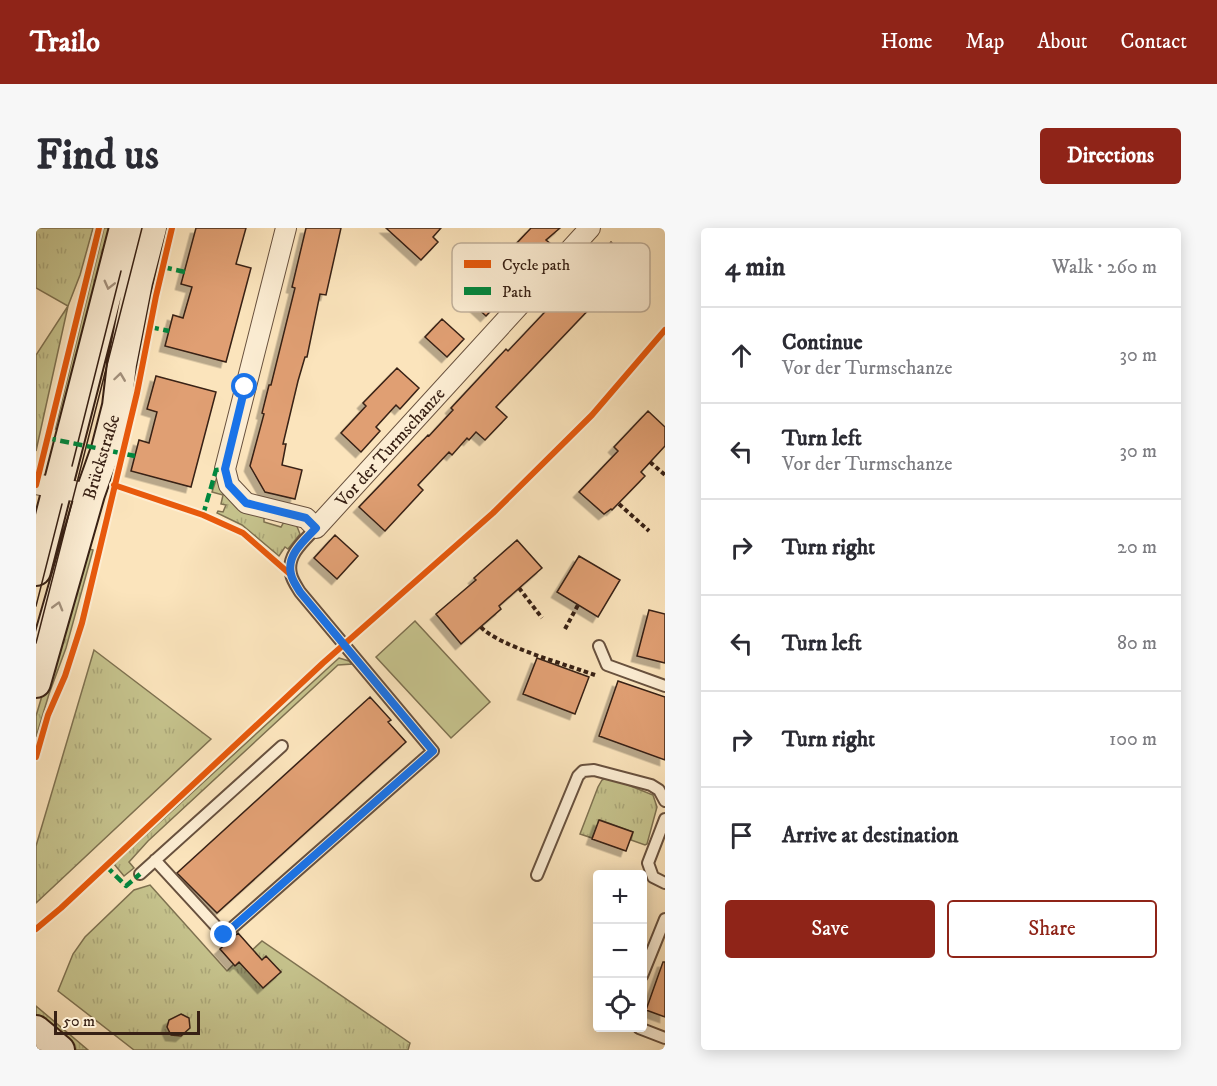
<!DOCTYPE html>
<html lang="en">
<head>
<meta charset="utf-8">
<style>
  body { margin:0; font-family:"IM FELL DW Pica",serif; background:#f7f7f7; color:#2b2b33 }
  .controls { position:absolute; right:18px; bottom:18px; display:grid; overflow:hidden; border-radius:6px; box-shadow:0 3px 15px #0003 }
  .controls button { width:54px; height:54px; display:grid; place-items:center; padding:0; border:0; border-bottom:2px solid #e1e1e2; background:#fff; color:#2b2b33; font:30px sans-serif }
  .scale { position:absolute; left:18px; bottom:15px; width:146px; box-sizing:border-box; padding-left:6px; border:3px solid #372014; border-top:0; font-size:16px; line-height:21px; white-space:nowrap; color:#372014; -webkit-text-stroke:4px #fcedd3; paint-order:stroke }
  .stop { position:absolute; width:18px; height:18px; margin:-14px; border:4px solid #1a73e8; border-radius:50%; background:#fff }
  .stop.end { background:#1a73e8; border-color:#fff; box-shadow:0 2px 6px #0008 }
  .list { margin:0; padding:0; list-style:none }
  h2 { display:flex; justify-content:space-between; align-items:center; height:78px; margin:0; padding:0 24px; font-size:26px }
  h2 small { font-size:20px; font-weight:400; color:#7c7c81 }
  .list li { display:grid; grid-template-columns:39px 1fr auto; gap:18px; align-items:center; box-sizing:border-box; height:96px; padding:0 24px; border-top:2px solid #e1e1e2 }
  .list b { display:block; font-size:22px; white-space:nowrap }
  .list p { margin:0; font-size:20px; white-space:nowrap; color:#7c7c81 }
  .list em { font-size:20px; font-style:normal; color:#7c7c81 }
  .actions { display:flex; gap:12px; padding:18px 24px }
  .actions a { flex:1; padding:14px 0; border:2px solid #8f2418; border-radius:6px; text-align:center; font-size:21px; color:#8f2418 }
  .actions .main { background:#8f2418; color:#fff }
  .icon { flex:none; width:33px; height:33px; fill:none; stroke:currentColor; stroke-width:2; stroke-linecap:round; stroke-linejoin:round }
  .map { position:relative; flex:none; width:629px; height:822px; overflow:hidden; border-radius:6px }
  header { display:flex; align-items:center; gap:36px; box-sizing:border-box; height:84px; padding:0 30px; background:#8f2418; color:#fff }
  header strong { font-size:28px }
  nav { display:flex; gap:33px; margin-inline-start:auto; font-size:21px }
  .intro { display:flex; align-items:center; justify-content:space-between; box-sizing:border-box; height:144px; padding:0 36px }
  h1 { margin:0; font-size:42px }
  .button { padding:15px 27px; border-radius:6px; background:#8f2418; color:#fff; font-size:21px; font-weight:700 }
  main { display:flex; gap:36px; padding:0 36px }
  aside { flex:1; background:#fff; border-radius:6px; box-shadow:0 3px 15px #0003 }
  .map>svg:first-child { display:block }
</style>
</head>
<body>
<header>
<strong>Trailo</strong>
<nav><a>Home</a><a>Map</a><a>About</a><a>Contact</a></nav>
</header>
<div class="intro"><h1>Find us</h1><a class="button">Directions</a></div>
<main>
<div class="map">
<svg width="629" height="822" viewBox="0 0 629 822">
  <defs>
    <pattern id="grass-tufts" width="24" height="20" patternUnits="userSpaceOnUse" patternTransform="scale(1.5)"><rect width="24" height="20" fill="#c5c28c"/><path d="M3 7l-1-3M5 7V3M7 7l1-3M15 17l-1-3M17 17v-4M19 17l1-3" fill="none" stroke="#aaa678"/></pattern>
    <filter id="shadow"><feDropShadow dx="-5.5" dy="5.5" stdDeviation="0" flood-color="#0004"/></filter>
  </defs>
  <rect width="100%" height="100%" fill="#fbe4bc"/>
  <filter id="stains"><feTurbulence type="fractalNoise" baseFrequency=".00333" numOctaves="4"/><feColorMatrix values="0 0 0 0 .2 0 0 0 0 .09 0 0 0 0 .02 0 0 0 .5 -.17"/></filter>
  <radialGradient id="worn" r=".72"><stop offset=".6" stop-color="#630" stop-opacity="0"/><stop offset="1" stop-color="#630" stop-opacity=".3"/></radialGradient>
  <!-- grass -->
  <path fill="url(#grass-tufts)" stroke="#7e7150" stroke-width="1.5" d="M0,0h57l-13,47 -12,31 -32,145v-96l32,-49 -32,-18z
    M68,0h11l-54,201h-6z
    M182,246l46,43v5l17,5 4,-7 11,4 4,10 -12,15 -3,-2 -6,9 -37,-31 -25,-12 1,-2 5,1 3,-7 -5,-1 2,-9 -11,-3z
    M50,320l7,2 -27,98 -17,46 -13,43v-21z
    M58,422l117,89 -175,164v-57z
    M303,430l10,3 3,3 -14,1 -190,176 -19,21 5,6 -10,8 -10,-12z
    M572,549l45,18 4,12 -10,37 -2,1 -14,-5 2,-8 -33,-12 -8,18 -12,-4 18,-47 4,-7z
    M114,657l77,86 7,-7 2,1 26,-24 148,102 -2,7h-274l-76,-59 15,-37 12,-17 49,-47z
    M0,778l52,44h-11l-41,-34z"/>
  <!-- pitch -->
  <path fill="#c5c28c" stroke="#7e7150" stroke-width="1.5" d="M379,393l75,81 -39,36 -75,-81z"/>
  <!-- building -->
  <path fill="#e09f73" stroke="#372014" stroke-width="1.5" filter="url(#shadow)" d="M160,0h50l-10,36 15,4 -25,94 -61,-16 8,-31 10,3 9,-31 -11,-3z
    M270,0h35l-15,67 -6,-1 -13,63h-2l-7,24 -15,63h3l-4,21 20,5 -7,29 -30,-7 -15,-26 14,-52 -2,-1 7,-28h2l24,-97 -3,-1z
    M350,0h55l-8,9 5,5 -17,18z
    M495,0h29l-14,12 5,4 -20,22 -4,-3 -24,26 4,5 -21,22 -28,-26 21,-22 3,2 11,-11 5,4z
    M575,14l26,25 -37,38 -4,-3 -100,105 11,10 -22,23 -9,-8 -7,8 -2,-2 -15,17 -3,-3 -31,33 5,5 -38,41 -26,-24 69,-72 1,1 24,-26 -2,-2 55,-59 2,2z
    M406,91l22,20 -17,18 -22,-20z
    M361,140l22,20 -19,21 -4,-4 -20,22 4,4 -19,21 -20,-19 25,-27 -3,-3z
    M120,148l60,16 -25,95 -60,-16 8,-31 10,3 8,-31 -10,-3z
    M612,183l17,16v19l-24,26 4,4 -33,34 -1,-1 -7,5 -25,-22 39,-41 -4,-4z
    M299,307l23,21 -21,23 -23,-21z
    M481,312l25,28 -43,38 2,3 -40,35 -25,-30 40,-34 -2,-2z
    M543,328l41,24 -22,37 -41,-25z
    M613,382l16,4v49l-28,-7z
    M501,430l52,19 -14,37 -52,-20z
    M582,453l47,16v63l-66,-24z
    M334,469l21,23 -3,2 18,20 -189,171 -40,-40z
    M563,592l34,12 -7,19 -34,-12z
    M202,705l24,27 4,-4 15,16 -18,16 -24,-26 -4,4 -15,-17z
    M627,734h2v55l-19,-7z
    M145,786l8,4 1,10 -9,8 -10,-1 -4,-8 2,-7z"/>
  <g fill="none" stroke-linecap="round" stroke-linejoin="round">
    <defs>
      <path id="service" d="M563,418l8,19 58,21
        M629,591l-17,44 5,14 12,6
        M119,632l69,75 209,-184 -133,-159c-3,-5 -8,-12 -9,-18 -5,-19 14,-34 25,-46
        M104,646l142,-128
        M501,647l41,-99 5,-5 11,-1 57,15 8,5 6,11
        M606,748l23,-57
        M603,800l26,10"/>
      <path id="minor" d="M250,0l-61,241 4,16 17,18 60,15 10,10 274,-300
        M0,256l54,10"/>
      <path id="secondary" d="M0,343l88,-343
        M0,455l54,-189 16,-45 11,-43 5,-42 16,-82 14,-54
        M0,802l24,20"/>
    </defs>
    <!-- service casing -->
    <use href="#service" stroke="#68513e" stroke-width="14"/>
    <!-- minor casing -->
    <use href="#minor" stroke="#68513e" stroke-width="22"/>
    <!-- secondary casing -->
    <use href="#secondary" stroke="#372014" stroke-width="32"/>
    <!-- path -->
    <path stroke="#372014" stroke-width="4" stroke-dasharray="4.5 3" stroke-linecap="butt" d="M614,234l15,13
      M583,276l30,27
      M483,360l23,30
      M445,399c15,18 89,39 114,48
      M529,401l13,-24"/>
    <!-- service -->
    <use href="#service" stroke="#fcedd3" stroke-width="10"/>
    <!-- minor -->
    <use href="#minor" stroke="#fcedd3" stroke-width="20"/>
    <!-- secondary -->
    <use href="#secondary" stroke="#fcedd3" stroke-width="28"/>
    <!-- tram -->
    <path stroke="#372014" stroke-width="1.5" d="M36,238l49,-195
      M0,378l26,-102
      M0,415l106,-415"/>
    <!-- quiet -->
    <path stroke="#00873e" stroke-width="4.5" stroke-dasharray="9 4.5" stroke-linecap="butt" d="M127,39l22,5
      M114,99l19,4
      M11,210l88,18
      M167,287l13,-45 9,-1
      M70,638l20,20 14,-12"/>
    <defs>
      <path id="cycleway" d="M0,257l63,-257
        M78,257l89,30 40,18 48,42
        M0,529l12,-42 17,-39 17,-53 55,-230 19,-97 16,-68
        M0,701l25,-21 262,-245 170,-150 99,-98 73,-85"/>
    </defs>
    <!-- cycleway casing -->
    <use href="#cycleway" stroke="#fcedd3" stroke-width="10"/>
    <!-- cycleway -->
    <use href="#cycleway" stroke="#e8590c" stroke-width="6"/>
  </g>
  <!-- one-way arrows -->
  <defs><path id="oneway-chevron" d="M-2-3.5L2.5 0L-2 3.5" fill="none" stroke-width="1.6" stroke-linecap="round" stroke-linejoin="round" transform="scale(1.5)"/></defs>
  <g stroke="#a3917d">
    <use href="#oneway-chevron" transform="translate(73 57) rotate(104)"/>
    <use href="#oneway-chevron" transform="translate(84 149) rotate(-82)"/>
    <use href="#oneway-chevron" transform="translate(22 378) rotate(-74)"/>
  </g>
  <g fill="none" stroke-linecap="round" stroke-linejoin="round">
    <!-- route -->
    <path stroke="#1a73e8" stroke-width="8" d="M188,707l209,-184 -133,-159c-3,-5 -8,-12 -9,-18 -5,-19 14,-34 25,-46l-10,-10 -60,-15 -17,-18 -4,-16 20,-82"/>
  </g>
  <g text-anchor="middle" stroke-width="5" stroke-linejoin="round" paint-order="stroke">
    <!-- street labels -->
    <g font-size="18" fill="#372014" stroke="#fcedd3">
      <text transform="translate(354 219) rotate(-48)" y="6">Vor der Turmschanze</text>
      <text transform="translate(65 229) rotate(-73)" y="6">Brückstraße</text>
    </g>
  </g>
  <!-- legend -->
  <rect x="416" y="15" width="198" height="69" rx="9" fill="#fcedd3" stroke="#c1b09a" stroke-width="1.5"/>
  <rect x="428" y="32" width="27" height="8" fill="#e8590c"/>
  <rect x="428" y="59" width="27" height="8" fill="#00873e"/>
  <g font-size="16" fill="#372014">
    <text x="466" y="42">Cycle path</text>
    <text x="466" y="69">Path</text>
  </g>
  <rect width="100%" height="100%" filter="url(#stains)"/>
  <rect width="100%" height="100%" fill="url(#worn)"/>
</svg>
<div class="controls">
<button>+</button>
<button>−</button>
<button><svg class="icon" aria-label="locate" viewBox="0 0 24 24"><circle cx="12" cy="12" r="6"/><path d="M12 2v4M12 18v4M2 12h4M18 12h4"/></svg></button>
</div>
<div class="scale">50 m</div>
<div class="stop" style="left:209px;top:159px"></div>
<div class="stop end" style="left:188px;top:707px"></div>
</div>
<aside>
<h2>4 min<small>Walk · 260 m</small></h2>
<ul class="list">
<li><svg class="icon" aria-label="ahead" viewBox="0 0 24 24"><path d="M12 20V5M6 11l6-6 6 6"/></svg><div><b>Continue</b><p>Vor der Turmschanze</p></div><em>30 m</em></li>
<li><svg class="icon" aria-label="left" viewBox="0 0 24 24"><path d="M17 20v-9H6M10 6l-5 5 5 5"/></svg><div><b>Turn left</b><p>Vor der Turmschanze</p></div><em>30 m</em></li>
<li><svg class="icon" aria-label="right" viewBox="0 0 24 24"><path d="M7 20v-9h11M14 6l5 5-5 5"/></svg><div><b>Turn right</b></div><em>20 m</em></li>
<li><svg class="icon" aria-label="left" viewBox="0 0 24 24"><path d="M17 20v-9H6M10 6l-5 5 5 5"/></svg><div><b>Turn left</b></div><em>80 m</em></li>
<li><svg class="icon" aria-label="right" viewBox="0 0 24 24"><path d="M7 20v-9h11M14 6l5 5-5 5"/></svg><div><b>Turn right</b></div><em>100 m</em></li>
<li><svg class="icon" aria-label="arrive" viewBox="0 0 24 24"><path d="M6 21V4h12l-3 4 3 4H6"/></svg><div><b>Arrive at destination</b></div></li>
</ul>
<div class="actions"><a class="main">Save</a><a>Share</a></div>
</aside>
</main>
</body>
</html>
